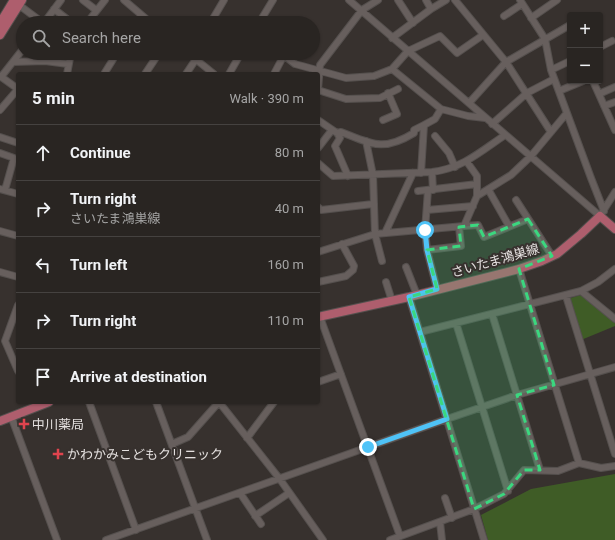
<!DOCTYPE html>
<html lang="en">
<head>
<meta charset="utf-8">
<style>
  body { margin:0; font-family:Roboto,"Noto Sans JP",sans-serif; background:#312d2a; color:#f1f3f6 }
  .controls { position:absolute; right:12px; top:12px; display:grid; overflow:hidden; border-radius:4px; box-shadow:0 1px 3px #0004 }
  .controls button { width:36px; height:36px; display:grid; place-items:center; padding:0; border:0; border-bottom:1px solid #454240; background:#292522; color:#f1f3f6; font:20px sans-serif }
  .stop { position:absolute; width:12px; height:12px; margin:-9px; border:3px solid #4fc3f7; border-radius:50%; background:#fff }
  .stop.end { background:#4fc3f7; border-color:#fff; box-shadow:0 1px 4px #0008 }
  .list { margin:0; padding:0; list-style:none }
  h2 { display:flex; justify-content:space-between; align-items:center; height:52px; margin:0; padding:0 16px; font-size:17px }
  h2 small { font-size:13px; font-weight:400; color:#a5a5a5 }
  .list li { display:grid; grid-template-columns:26px 1fr auto; gap:12px; align-items:center; box-sizing:border-box; height:56px; padding:0 16px; border-top:1px solid #454240 }
  .list b { display:block; font-size:15px; white-space:nowrap }
  .list p { margin:0; font-size:13px; white-space:nowrap; color:#a5a5a5 }
  .list em { font-size:13px; font-style:normal; color:#a5a5a5 }
  .icon { flex:none; width:22px; height:22px; fill:none; stroke:currentColor; stroke-width:2; stroke-linecap:round; stroke-linejoin:round }
  .map { position:relative; flex:none; width:615px; height:540px; overflow:hidden }
  .search { position:absolute; background:#292522; box-shadow:0 1px 3px #0004; left:16px; top:16px; width:304px; height:44px; display:flex; align-items:center; gap:10px; box-sizing:border-box; padding:0 14px; border-radius:22px; color:#a5a5a5; font-size:15px }
  .panel { position:absolute; background:#292522; box-shadow:0 1px 3px #0004; left:16px; top:72px; width:304px; height:332px; border-radius:4px }
  .map>svg:first-child { display:block }
</style>
</head>
<body>
<div class="map">
<svg width="615" height="540" viewBox="0 0 615 540">
  <rect width="100%" height="100%" fill="#37312e"/>
  <!-- green -->
  <path fill="#3f5c26" d="M581,295l34,28v3l-34,14 -17,-40z
    M615,474v66h-127l-7,-25 50,-26z"/>
  <g fill="none" stroke-linecap="round" stroke-linejoin="round">
    <defs>
      <path id="minor" d="M83,0l13,10
        M124,0l27,23
        M349,0l251,216 15,-24
        M398,0l15,23
        M426,0l5,9
        M455,0l51,62 45,70
        M520,0l25,39 6,31 40,108 13,33
        M19,5l24,18
        M54,9l18,14
        M504,16l18,-12
        M531,18l26,-18
        M44,23l17,-23
        M87,23l18,-23
        M136,23l5,-8
        M208,23l3,-1 13,-22
        M259,23l14,-23
        M392,38l39,-29 15,-9
        M600,47l12,-6
        M188,53l26,21
        M281,53l14,11 51,14 28,-2 18,-7 16,-18 32,-15 17,17 26,-18
        M13,62l32,-1 23,3
        M392,69l49,40 27,7 17,2
        M551,70l19,-9
        M67,74l4,-21
        M104,74l13,-21
        M145,74l14,-21
        M186,74l10,-15
        M229,74l12,-21
        M274,74l10,-19
        M0,76l18,13
        M1,77l22,-28
        M593,81l22,49
        M318,90l2,-25 42,-55 16,-10
        M318,90l28,9 34,-1 18,-9
        M559,91l24,-10
        M599,94l16,-7
        M469,103l37,-41 64,-37
        M604,106l11,-4
        M0,110l18,-21
        M318,120l19,13 3,5 -5,8 13,30
        M383,120l14,-6 -9,-21
        M492,124l35,-31 27,-14
        M337,133l4,-1c31,12 42,20 73,1v-3l10,-5
        M435,136l14,17 6,14
        M0,137l18,6
        M366,141l7,34 2,59 7,27
        M318,148l14,-18
        M0,153l14,5 -9,32
        M318,163l15,13 99,-4c31,-4 48,-20 73,-37
        M432,172l1,18
        M421,173l3,-48 11,-6 6,-10
        M0,189l18,5
        M488,189l21,37
        M428,190l-3,40 2,20 10,39
        M418,191l59,-7
        M477,196l34,-21 20,-19 35,-42
        M516,200l36,56
        M318,207l3,3 52,-6
        M427,210l46,-4
        M464,226l14,-1 6,12 44,-18
        M0,231l18,5
        M385,233l28,-60
        M427,250l34,-4 -2,-19
        M318,252l57,-18 89,-8 13,-30v-20l-10,-14
        M406,267l11,28
        M519,269l60,194
        M0,272l18,5
        M318,282l28,-6 7,-6 1,-4 -12,-22
        M386,282l6,19
        M581,291l34,28
        M566,296l49,158
        M409,297l75,243
        M18,305l-13,36 13,30
        M492,314l48,156
        M320,317l80,219
        M456,323l52,168
        M420,332l161,-41 17,-9 17,-13
        M318,382l23,-8
        M89,402l47,128
        M156,402l51,138
        M219,402l60,76 44,62
        M11,416l46,124
        M247,438l27,-36
        M172,444l16,-7 31,-35
        M240,493l21,31
        M445,498l7,20
        M255,516l34,-23
        M440,522l2,18
        M106,540l341,-121 70,-24 98,-28
        M390,540l84,-31 30,-15 20,-24 34,1 21,-8 22,5 14,-2"/>
      <path id="major" d="M0,23l14,-23
        M0,35l22,-35
        M318,317l91,-20 110,-28 23,-8 15,-7 24,-20 19,-18 15,13
        M0,421l49,-19"/>
    </defs>
    <!-- minor casing -->
    <use href="#minor" stroke="#55504e" stroke-width="8"/>
    <!-- major casing -->
    <use href="#major" stroke="#55504e" stroke-width="10"/>
    <!-- minor -->
    <use href="#minor" stroke="#675f5d" stroke-width="6"/>
    <!-- major -->
    <use href="#major" stroke="#ae5e6d" stroke-width="8"/>
  </g>
  <g fill="none" stroke-linecap="round" stroke-linejoin="round">
    <!-- route -->
    <path stroke="#4fc3f7" stroke-width="5" d="M368,447l79,-28 -38,-122 28,-8 -10,-39 -2,-20"/>
  </g>
  <!-- marked area -->
  <path fill="#3bd77f" fill-opacity="0.2" stroke="#3bd77f" stroke-width="3" stroke-dasharray="8 5" stroke-linejoin="round" d="M528,219l24,37 -33,13 35,116 -37,10 23,75h-16l-20,24 -30,15 -65,-212 28,-8 -10,-39 34,-4 -2,-19 19,-2 6,12z"/>
  <!-- markers -->
  <g fill="#e0444e" stroke="#37312e" stroke-width="1.5">
    <path d="M22 418h4v4h4v4h-4v4h-4v-4h-4v-4h4z"/>
    <path d="M56 448h4v4h4v4h-4v4h-4v-4h-4v-4h4z"/>
  </g>
  <g text-anchor="middle" stroke-width="4" stroke-linejoin="round" paint-order="stroke">
    <!-- street labels -->
    <g font-size="13" fill="#e4e0df" stroke="#37312e">
      <text transform="translate(495 260) rotate(-16)" y="5">さいたま鴻巣線</text>
    </g>
    <!-- poi labels -->
    <g font-size="13" fill="#e4e0df" stroke="#37312e" text-anchor="start">
      <text x="32" y="429">中川薬局</text>
      <text x="67" y="459">かわかみこどもクリニック</text>
    </g>
  </g>
</svg>
<div class="controls">
<button>+</button>
<button>−</button>
</div>
<div class="stop" style="left:425px;top:230px"></div>
<div class="stop end" style="left:368px;top:447px"></div>
<div class="search"><svg class="icon" aria-label="search" viewBox="0 0 24 24"><circle cx="10" cy="10" r="6"/><path d="M15 15l6 6"/></svg>Search here</div>
<section class="panel">
<h2>5 min<small>Walk · 390 m</small></h2>
<ul class="list">
<li><svg class="icon" aria-label="ahead" viewBox="0 0 24 24"><path d="M12 20V5M6 11l6-6 6 6"/></svg><div><b>Continue</b></div><em>80 m</em></li>
<li><svg class="icon" aria-label="right" viewBox="0 0 24 24"><path d="M7 20v-9h11M14 6l5 5-5 5"/></svg><div><b>Turn right</b><p>さいたま鴻巣線</p></div><em>40 m</em></li>
<li><svg class="icon" aria-label="left" viewBox="0 0 24 24"><path d="M17 20v-9H6M10 6l-5 5 5 5"/></svg><div><b>Turn left</b></div><em>160 m</em></li>
<li><svg class="icon" aria-label="right" viewBox="0 0 24 24"><path d="M7 20v-9h11M14 6l5 5-5 5"/></svg><div><b>Turn right</b></div><em>110 m</em></li>
<li><svg class="icon" aria-label="arrive" viewBox="0 0 24 24"><path d="M6 21V4h12l-3 4 3 4H6"/></svg><div><b>Arrive at destination</b></div></li>
</ul>
</section>
</div>
</body>
</html>
